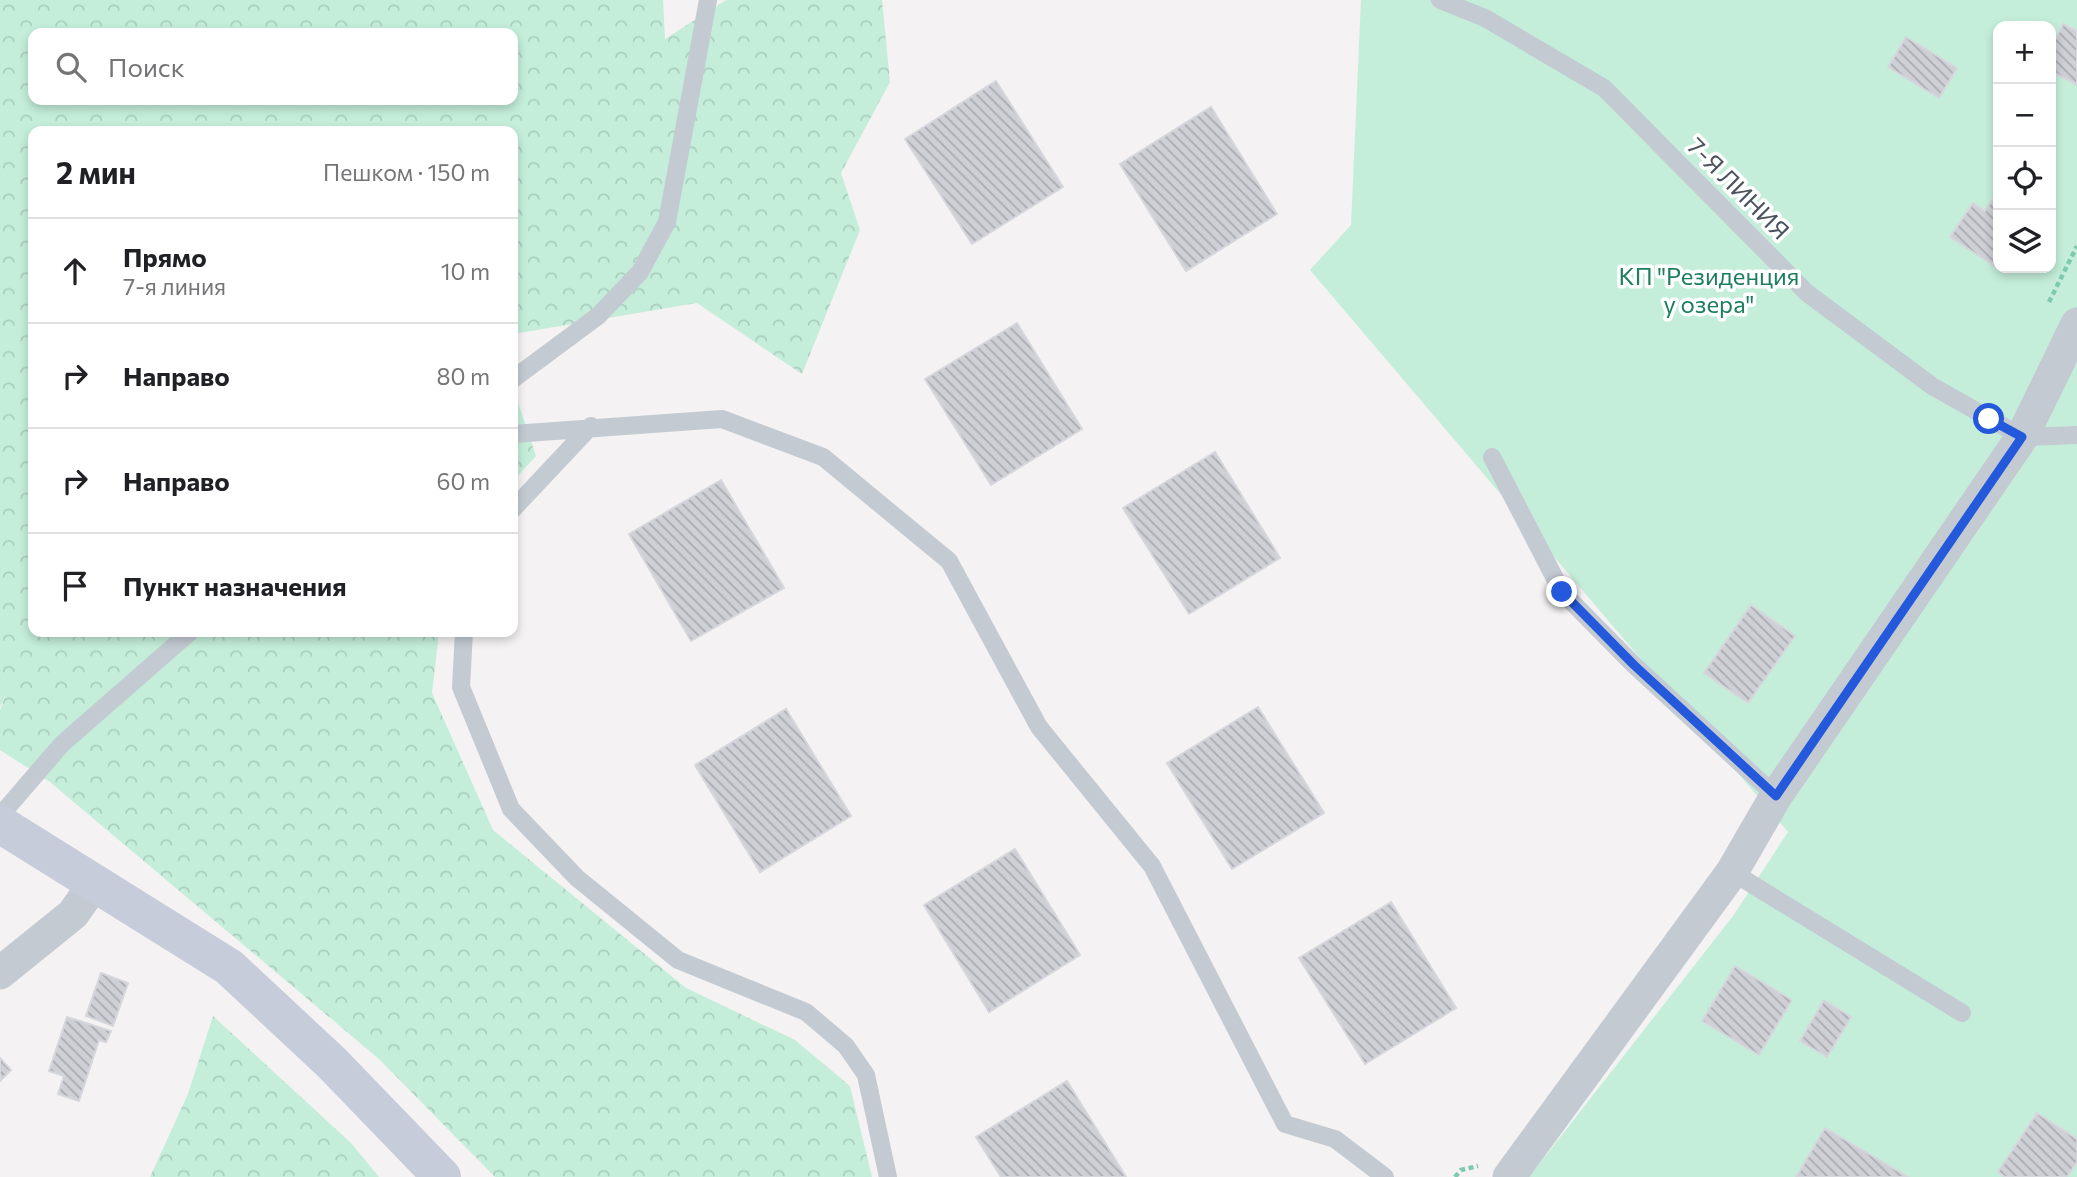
<!DOCTYPE html>
<html lang="ru">
<head>
<meta charset="utf-8">
<style>
  body { margin:0; font-family:Commissioner,sans-serif; background:#f6f6f6; color:#202124 }
  .controls { position:absolute; right:21px; top:21px; display:grid; overflow:hidden; border-radius:14px; box-shadow:0 4px 10px #0003 }
  .controls button { width:63px; height:63px; display:grid; place-items:center; padding:0; border:0; border-bottom:2px solid #e0e0e0; background:#fff; color:#202124; font:35px sans-serif }
  .stop { position:absolute; width:21px; height:21px; margin:-16px; border:5px solid #2459dc; border-radius:50%; background:#fff }
  .stop.end { background:#2459dc; border-color:#fff; box-shadow:0 2px 7px #0008 }
  .list { margin:0; padding:0; list-style:none }
  h2 { display:flex; justify-content:space-between; align-items:center; height:91px; margin:0; padding:0 28px; font-size:30px }
  h2 small { font-size:23px; font-weight:400; color:#757577 }
  .list li { display:grid; grid-template-columns:46px 1fr auto; gap:21px; align-items:center; box-sizing:border-box; height:105px; padding:0 28px; border-top:2px solid #e0e0e0 }
  .list b { display:block; font-size:26px; white-space:nowrap }
  .list p { margin:0; font-size:23px; white-space:nowrap; color:#757577 }
  .list em { font-size:23px; font-style:normal; color:#757577 }
  .icon { flex:none; width:38px; height:38px; fill:none; stroke:currentColor; stroke-width:2; stroke-linecap:round; stroke-linejoin:round }
  .map { position:relative; flex:none; width:2077px; height:1177px; overflow:hidden }
  .search { position:absolute; background:#fff; box-shadow:0 4px 10px #0003; left:28px; top:28px; width:490px; height:77px; display:flex; align-items:center; gap:18px; box-sizing:border-box; padding:0 24px; border-radius:14px; color:#757577; font-size:26px }
  .panel { position:absolute; background:#fff; box-shadow:0 4px 10px #0003; left:28px; top:126px; width:490px; height:511px; border-radius:14px }
  .map>svg:first-child { display:block }
</style>
</head>
<body>
<div class="map">
<svg width="2077" height="1177" viewBox="0 0 2077 1177">
  <defs>
    <pattern id="forest-crowns" width="20" height="18" patternUnits="userSpaceOnUse" patternTransform="scale(1.75)"><rect width="20" height="18" fill="#c4eeda"/><path d="M2 6a3 3 0 1 1 6 0M12 15a3 3 0 1 1 6 0" fill="none" stroke="#aacebe"/></pattern>
    <pattern id="building-back-hatch" width="6" height="6" patternUnits="userSpaceOnUse" patternTransform="scale(1.75)"><rect width="6" height="6" fill="#cfd0d6"/><path d="M-1 5l2 2M0 0l6 6M5-1l2 2" fill="none" stroke="#aaabb1"/></pattern>
  </defs>
  <rect width="100%" height="100%" fill="#f4f2f2"/>
  <!-- forest -->
  <path fill="url(#forest-crowns)" fill-rule="evenodd" d="M0,0h663l2,39 61,-39h156l8,82 -49,91 19,57 -58,144 -105,-71 -184,31v-203h-480v501h406l-7,61 61,137 193,158 109,52 55,46 22,91h-377l-116,-118 -329,-277 -50,-32v-40l6,-16 -6,13zM33,33h480v67h-480z
    M513,388l23,68 -23,25z
    M213,1016l138,127 28,34h-229l38,-83z"/>
  <!-- green -->
  <path fill="#c4eeda" fill-rule="evenodd" d="M1361,0h716v1177h-548l204,-261 55,-84 -478,-562 41,-45zM1998,26h53v242h-53z"/>
  <!-- building -->
  <path fill="url(#building-back-hatch)" stroke="#d6d7dd" stroke-width="2" d="M2063,24l14,7v54l-26,-14v-23z
    M1906,37l51,31 -18,30 -51,-31z
    M996,81l67,106 -91,57 -67,-105z
    M1211,107l66,107 -91,57 -66,-107z
    M1998,191v77h10l-3,5 -55,-36 23,-34 12,8z
    M1017,323l65,106 -91,56 -66,-106z
    M1215,452l65,106 -91,56 -66,-106z
    M721,480l63,108 -93,53 -62,-107z
    M1751,605l44,31 -47,67 -44,-30z
    M1258,707l66,106 -92,56 -65,-106z
    M786,709l65,107 -91,56 -65,-107z
    M1015,849l65,106 -91,57 -65,-107z
    M1391,902l65,106 -91,56 -66,-106z
    M1735,966l57,34 -33,55 -57,-34z
    M101,973l27,10 -15,43 -27,-10z
    M1824,1000l27,17 -24,40 -27,-16z
    M67,1017l44,14 -5,11 -7,-2 -20,61 -21,-7 6,-18 -15,-5z
    M0,1058l11,12 -11,11z
    M1067,1081l59,96h-125l-25,-40z
    M2037,1113l40,26v23l-10,15h-62l-7,-5z
    M1825,1128l83,49h-112z"/>
  <g fill="none" stroke-linecap="round" stroke-linejoin="round">
    <!-- path -->
    <path stroke="#7dcab0" stroke-width="4.5" stroke-dasharray="5 3.5" stroke-linecap="butt" d="M2049,302l28,-56
      M1455,1177l6,-7 17,-4"/>
    <!-- lane -->
    <path stroke="#c3cad2" stroke-width="18" d="M1440,0l45,18 119,70 203,205 125,93 90,51 55,-2
      M513,379l85,-63 42,-44 27,-50 41,-222
      M513,434l209,-15 101,38 126,104 90,166 113,139 133,258 50,15 50,38
      M1492,457l70,135 72,73 142,131
      M513,509l78,-83
      M464,632l-3,55 50,122 66,69 101,82 128,52 40,34 20,29 22,102
      M0,816l62,-72 128,-112
      M1732,872l230,141"/>
    <!-- street -->
    <path stroke="#c3cad2" stroke-width="33" d="M0,973l73,-59 21,-30
      M1509,1177l223,-305 44,-76 246,-359 55,-113"/>
    <!-- secondary -->
    <path stroke="#c6ccd9" stroke-width="38" d="M0,824l229,143 103,96 110,114"/>
  </g>
  <g fill="none" stroke-linecap="round" stroke-linejoin="round">
    <!-- route -->
    <path stroke="#2459dc" stroke-width="9" d="M1562,592l72,73 142,131 246,-359 -33,-18"/>
  </g>
  <g text-anchor="middle" stroke-width="7" stroke-linejoin="round" paint-order="stroke">
    <!-- street labels -->
    <g font-size="24" fill="#4a525e" stroke="#fff">
      <text transform="translate(1738 189) rotate(45)" y="8">7-Я ЛИНИЯ</text>
    </g>
    <!-- park labels -->
    <g font-size="24" fill="#1d7e5c" stroke="#fff">
      <text x="1709" y="285">КП "Резиденция<tspan x="1709" dy="28">у озера"</tspan></text>
    </g>
  </g>
</svg>
<div class="controls">
<button>+</button>
<button>−</button>
<button><svg class="icon" aria-label="locate" viewBox="0 0 24 24"><circle cx="12" cy="12" r="6"/><path d="M12 2v4M12 18v4M2 12h4M18 12h4"/></svg></button>
<button><svg class="icon" aria-label="layers" viewBox="0 0 24 24"><path d="M12 4l9 5-9 5-9-5zM3 14l9 5 9-5"/></svg></button>
</div>
<div class="stop" style="left:1989px;top:419px"></div>
<div class="stop end" style="left:1562px;top:592px"></div>
<div class="search"><svg class="icon" aria-label="search" viewBox="0 0 24 24"><circle cx="10" cy="10" r="6"/><path d="M15 15l6 6"/></svg>Поиск</div>
<section class="panel">
<h2>2 мин<small>Пешком · 150 m</small></h2>
<ul class="list">
<li><svg class="icon" aria-label="ahead" viewBox="0 0 24 24"><path d="M12 20V5M6 11l6-6 6 6"/></svg><div><b>Прямо</b><p>7-я линия</p></div><em>10 m</em></li>
<li><svg class="icon" aria-label="right" viewBox="0 0 24 24"><path d="M7 20v-9h11M14 6l5 5-5 5"/></svg><div><b>Направо</b></div><em>80 m</em></li>
<li><svg class="icon" aria-label="right" viewBox="0 0 24 24"><path d="M7 20v-9h11M14 6l5 5-5 5"/></svg><div><b>Направо</b></div><em>60 m</em></li>
<li><svg class="icon" aria-label="arrive" viewBox="0 0 24 24"><path d="M6 21V4h12l-3 4 3 4H6"/></svg><div><b>Пункт назначения</b></div></li>
</ul>
</section>
</div>
</body>
</html>
